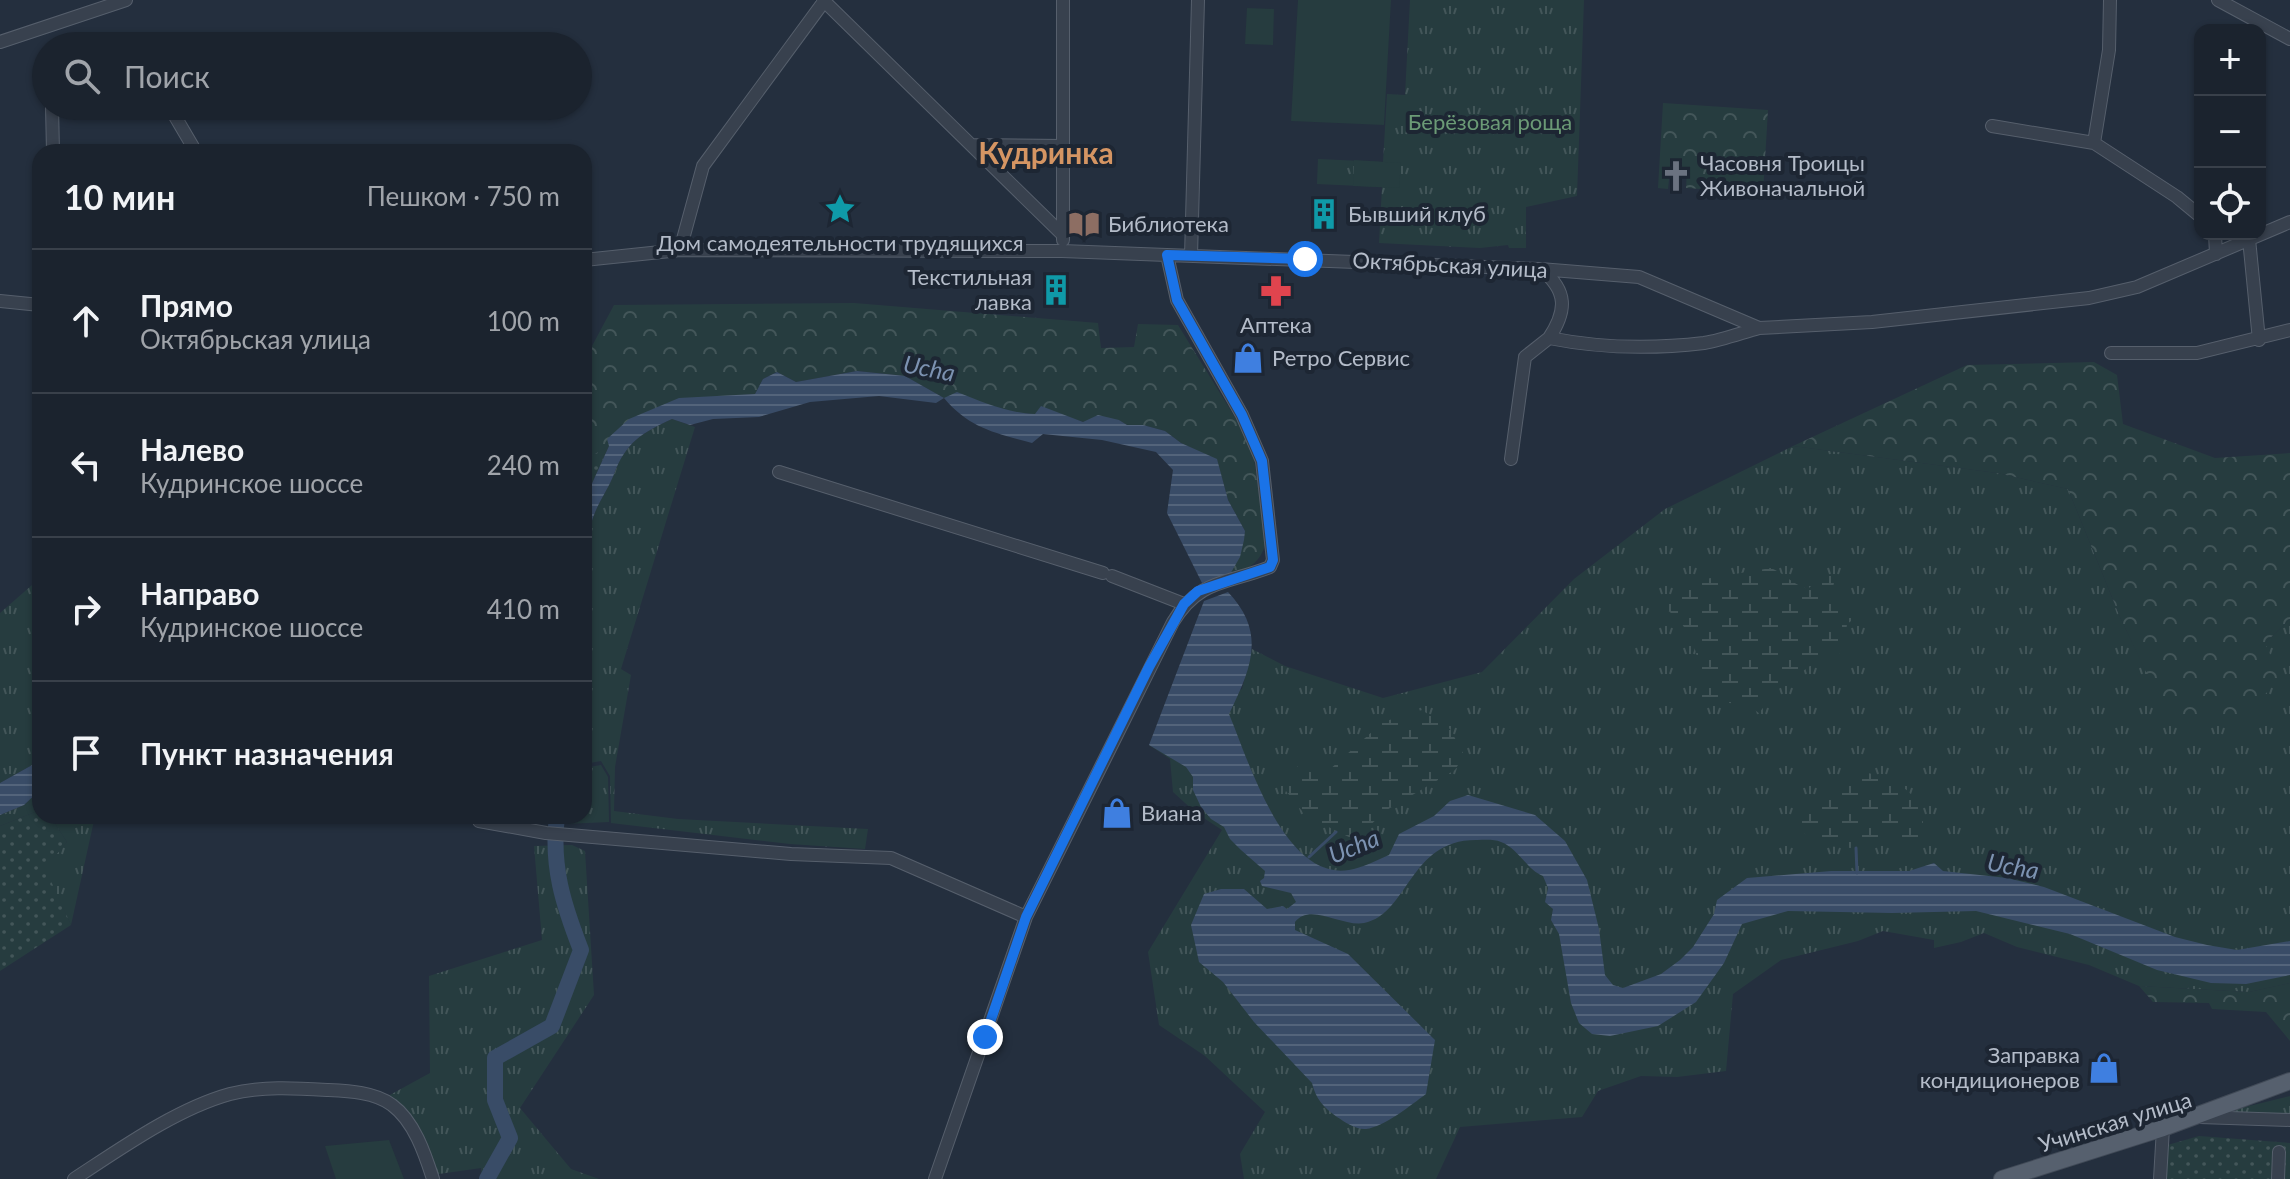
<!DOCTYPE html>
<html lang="ru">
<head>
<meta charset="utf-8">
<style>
  body { margin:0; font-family:Lato,sans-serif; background:#242b36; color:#f1f3f6 }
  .controls { position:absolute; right:24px; top:24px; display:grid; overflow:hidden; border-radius:16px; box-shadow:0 2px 6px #0004 }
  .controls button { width:72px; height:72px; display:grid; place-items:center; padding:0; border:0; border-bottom:2px solid #39404a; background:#1b232e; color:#f1f3f6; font:40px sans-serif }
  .stop { position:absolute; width:24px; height:24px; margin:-18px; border:6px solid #1a73e8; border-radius:50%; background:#fff }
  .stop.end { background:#1a73e8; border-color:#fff; box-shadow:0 2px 8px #0008 }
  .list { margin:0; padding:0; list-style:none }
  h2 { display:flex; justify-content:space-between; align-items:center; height:104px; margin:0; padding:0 32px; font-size:34px }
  h2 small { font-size:26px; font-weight:400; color:#a0a4aa }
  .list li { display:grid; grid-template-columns:52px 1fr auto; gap:24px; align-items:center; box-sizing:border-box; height:144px; padding:0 32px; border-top:2px solid #39404a }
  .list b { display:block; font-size:30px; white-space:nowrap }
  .list p { margin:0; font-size:26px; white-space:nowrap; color:#a0a4aa }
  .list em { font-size:26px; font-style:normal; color:#a0a4aa }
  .icon { flex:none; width:44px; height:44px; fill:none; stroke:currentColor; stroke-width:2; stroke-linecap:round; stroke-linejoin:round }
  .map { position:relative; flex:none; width:2290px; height:1179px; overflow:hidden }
  .search { position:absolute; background:#1b232e; box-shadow:0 2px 6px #0004; left:32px; top:32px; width:560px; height:88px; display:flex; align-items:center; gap:20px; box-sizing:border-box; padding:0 28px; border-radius:44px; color:#a0a4aa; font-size:30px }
  .panel { position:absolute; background:#1b232e; box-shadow:0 2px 6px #0004; left:32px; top:144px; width:560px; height:680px; border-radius:24px }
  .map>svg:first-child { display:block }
</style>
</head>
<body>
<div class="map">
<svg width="2290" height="1179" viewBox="0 0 2290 1179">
  <defs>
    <pattern id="grass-tufts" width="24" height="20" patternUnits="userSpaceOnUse" patternTransform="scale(2)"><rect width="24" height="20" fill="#263c3f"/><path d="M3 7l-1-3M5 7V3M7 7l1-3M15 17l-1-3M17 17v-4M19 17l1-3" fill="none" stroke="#435659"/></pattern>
    <pattern id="forest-crowns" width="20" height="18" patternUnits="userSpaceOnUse" patternTransform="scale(2)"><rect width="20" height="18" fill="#263c3f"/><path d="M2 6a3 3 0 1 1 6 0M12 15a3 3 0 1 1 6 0" fill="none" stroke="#435659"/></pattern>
    <pattern id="wetland-marsh" width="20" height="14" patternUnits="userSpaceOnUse" patternTransform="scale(2)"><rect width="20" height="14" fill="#263c3f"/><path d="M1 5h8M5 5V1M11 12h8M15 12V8" fill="none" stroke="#435659"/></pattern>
    <pattern id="garden-dots" width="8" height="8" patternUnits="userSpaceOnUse" patternTransform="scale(2)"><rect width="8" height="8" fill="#263c3f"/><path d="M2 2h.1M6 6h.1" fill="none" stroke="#435659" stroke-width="1.8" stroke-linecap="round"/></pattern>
    <pattern id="water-rules" width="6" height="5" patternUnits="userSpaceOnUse" patternTransform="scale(2)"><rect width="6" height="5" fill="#394c67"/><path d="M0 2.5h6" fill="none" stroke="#53647b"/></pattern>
  </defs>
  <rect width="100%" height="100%" fill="#242f3e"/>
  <!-- grass -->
  <path fill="url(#grass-tufts)" d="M1410,0h174l-7,196 -51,11v41h-17l-1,-3 -28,3 -101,-5 3,-56 -65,-3 1,-25 65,3 4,-68 18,1z
    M672,419l23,8 -74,242 10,6 -16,92 -1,44 64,8 190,10 -3,20 -75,-5 -179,-21 -1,-47 -9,-15 -17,3v-219c5,-10 6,-20 10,-30 5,-14 15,-27 20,-41 12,-32 28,-41 58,-55z
    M1793,446l204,27 71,16 52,128 50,104 95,-78 25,-24v364l-41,9 -110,-6 -50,-21 -72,-18 -33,-14 -23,9 -27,6v-8l-51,-9 -25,10 -77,19 -48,34 -7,77 -49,6 -36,-1 -43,15 -16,26 -122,10 -24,52h-192l-4,-25 25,-42 -60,-56 -46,-31 -11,-73 74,-122 -26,-17 -23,-21 -3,-33 -21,-14 93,-56 10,-40 33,17 98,32 99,-26 92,-93 91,-70z
    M40,578v177l-6,9 -34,19v-170z
    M601,765l7,12 1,45 -45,2 -13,-3 2,-5h31v-48z
    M40,790v20l-40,16v-11l24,-10z
    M50,816h45l-24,109 -27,-57 23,-26z
    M572,845l13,6 9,144 -74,113 51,61 28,10h-117l-1,-11 -49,7 -25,-54 -30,-19 53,-29 -1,-97 113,-36 -8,-94z
    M2290,1096v18l-65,-2z"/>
  <!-- forest -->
  <path fill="url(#forest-crowns)" d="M1663,103l105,7 -5,83 -77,-5 1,-16 -17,-2 -2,19 -10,-1z
    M854,303l244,20 3,25 33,-1 4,-23 40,1 74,120 14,97c-6,22 -17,26 -37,34l16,-45 -17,-31 -11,-40 -36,-17 -16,-12 -22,-6h-16l-8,-5 -35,2 -17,-5 -47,-4 -76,-15 -39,-22 -48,-5 -61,11 -19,-10 -14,7 -8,15 -57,4 -114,62v-99l30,-56z
    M2094,362l23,13 6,49 92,34 75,-5v166l-25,24 15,34 -42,49 -69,-5 -49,-104 -52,-128 -71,-16 -204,-27 174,-81z
    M2290,983v58l-24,-29 -54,-3 -3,-6 -56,-1 -14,-16 110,6z"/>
  <!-- wetland -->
  <path fill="url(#wetland-marsh)" d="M1771,568c13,5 22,17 37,21l6,-6 5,-14 16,9 -3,14c6,13 13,14 27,15l3,6 -15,11 -2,17 -6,14 -21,5 -42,31 -17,22 -9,-6 -50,-10c1,-41 -6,-72 -43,-94l11,-8 17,-2 8,-12z
    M1422,710l28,19 14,26 -9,15 -70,41 -30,29 -49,-24 -20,-25 2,-20 24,-11 16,11 55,-49z
    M1868,773c37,9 61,26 54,68l-20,3 -15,-9 -23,14 -39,-3 -16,-6 -7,-10 -1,-17c21,-21 37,-36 67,-40z"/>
  <!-- garden -->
  <path fill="url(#garden-dots)" d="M609,446l-20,44 -5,6v-36z
    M40,810v6h10l17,26 -22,26 26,57 -71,46v-145z
    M2199,1136l91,7v36h-126v-33z"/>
  <!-- pitch -->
  <path fill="#263c3f" d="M1298,0h93l-7,125 -93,-4z
    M1247,8l27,1 -1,36 -28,-1z
    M1354,160l47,3 -2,25 -46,-2z
    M389,1140l15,39h-68l-11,-33z"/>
  <!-- water -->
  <path fill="url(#water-rules)" d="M857,371l48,5 39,22 13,-6c26,10 50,21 78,22l6,-8 42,16 15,-7 21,5 8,5h16l22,6 16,12 36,16 11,41 17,31 -1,9 -4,17 -11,19 -27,7 -35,-70 6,-43 -17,-18 -54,-12 -59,-6 -11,9c-37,-10 -63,-15 -88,-45l-8,5 -57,-7 -69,6 -51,15 -46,2 -23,6 -18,-6c-30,14 -46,23 -58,55 -5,14 -15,27 -20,41 -4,10 -5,20 -10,30v-49l5,-6 20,-44 -2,-7 22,-20 50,-21 76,-4 8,-15 14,-7 19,10z
    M1228,592c39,41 23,77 1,122 19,45 55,167 120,156 13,-2 28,-10 40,-15l10,-21 35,-18 16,-15 18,-6 67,20 30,26 22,39 12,49 6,46 8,10 10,3 38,-14 19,-14 13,-13 21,-33 3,-14 30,-22 84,-7h78l25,-8 9,8 64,7 37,9 131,50 32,8 30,5 53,-9v34l-44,9 -35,-1 -54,-13 -87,-36 -94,-23 -84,2 -104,-2 -46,13 -18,39 -28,39 -38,24 -48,10 -18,-2 -13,-11 -8,-20 -12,-69 -8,-14 2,-11 -8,-7 3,-14 -5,-12c-16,-6 -25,-28 -42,-34 -7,-3 -16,-2 -24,-2 -68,-1 -68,74 -113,83 -22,4 -54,-21 -69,-1v8l53,24 87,86 -9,54c-15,11 -42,33 -60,35 -10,1 -21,-7 -29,-12 -14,-10 -21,-18 -25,-34l-58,-61 -31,-40 -24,-20 -8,-37 13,-31 17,-5h23l23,20 16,-3 4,3 9,-7 -5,-9 -29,-7 -2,-5 4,-3 1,-7 -24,-21 -11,-11 -6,-12 -13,-8 -10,-12 -8,-17v-13l-7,-10 -37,-22 55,-144z
    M40,755v35l-16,15 -24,10v-32l34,-19z"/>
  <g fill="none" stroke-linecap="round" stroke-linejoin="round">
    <!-- stream -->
    <path stroke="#394c67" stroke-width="3" d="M1856,848l1,25
      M1309,857l27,-25"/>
    <!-- river -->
    <path stroke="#394c67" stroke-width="16" d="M487,1179l23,-41 -15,-38v-42l57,-32 29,-76c-18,-46 -30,-84 -24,-134"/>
    <defs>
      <path id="minor" d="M823,0l240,235
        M1063,0v240
        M2218,0l72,39
        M0,42l126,-42
        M52,106l1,46
        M169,106l27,46
        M1992,126l102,17 83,54 23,19
        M2094,143l15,-93 1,-50
        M972,145l91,1
        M2215,234l1,20
        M2249,239l10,101
        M680,250l23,-84 122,-166
        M1191,256l7,-256
        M584,260l96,-10 382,1 478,18 99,8 120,51 113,-6 217,-24 48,-11 153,-65
        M1541,269c27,22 26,42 8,69
        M0,301l40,4
        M2111,353h86l93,-23
        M1511,459l14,-102 24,-19c50,10 104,11 155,5 18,-3 37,-10 55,-15
        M779,472l324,101
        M1112,576l72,28
        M479,821l67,12 245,21 100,4 135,59
        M2200,1117l90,3
        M74,1179c46,-30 102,-70 156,-85 31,-8 65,-6 97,-4 21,1 48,2 65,15 22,16 33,49 41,74
        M935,1179l91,-262 147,-295c26,-43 54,-38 97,-55l3,-7 -11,-99 -20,-46 -65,-115 -10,-45
        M2160,1179l3,-51
        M2278,1179l1,-27"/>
      <path id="major" d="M2002,1179l161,-51 127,-47"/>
    </defs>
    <!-- minor casing -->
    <use href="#minor" stroke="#565f6c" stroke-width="14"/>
    <!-- major casing -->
    <use href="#major" stroke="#414a57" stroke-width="18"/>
    <!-- minor -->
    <use href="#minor" stroke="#38414e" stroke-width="12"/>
    <!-- major -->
    <use href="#major" stroke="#56606e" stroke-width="16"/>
  </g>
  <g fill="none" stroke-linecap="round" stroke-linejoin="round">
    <!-- route -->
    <path stroke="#1a73e8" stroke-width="10" d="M985,1037l41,-120 123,-250 35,-63 14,-13 72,-24 3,-7 -11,-99 -20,-46 -65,-115 -10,-45 138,4"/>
  </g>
  <!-- icons -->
  <defs>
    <symbol id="church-bare" viewBox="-9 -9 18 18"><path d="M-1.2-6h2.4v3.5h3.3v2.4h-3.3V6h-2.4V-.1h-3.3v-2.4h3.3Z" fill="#6b7280" stroke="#1d2633" stroke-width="2.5" paint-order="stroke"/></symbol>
    <symbol id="sight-bare" viewBox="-9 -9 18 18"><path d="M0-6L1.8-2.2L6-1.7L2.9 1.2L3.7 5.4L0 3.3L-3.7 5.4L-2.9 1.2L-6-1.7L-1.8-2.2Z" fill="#0f9aa8" stroke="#1d2633" stroke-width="2.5" paint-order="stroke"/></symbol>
    <symbol id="building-bare" viewBox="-9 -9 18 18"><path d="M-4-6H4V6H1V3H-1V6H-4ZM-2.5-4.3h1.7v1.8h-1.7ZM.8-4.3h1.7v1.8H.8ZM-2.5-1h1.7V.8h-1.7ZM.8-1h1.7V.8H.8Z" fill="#0f9aa8" stroke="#1d2633" stroke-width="2.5" paint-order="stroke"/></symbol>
    <symbol id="library-bare" viewBox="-9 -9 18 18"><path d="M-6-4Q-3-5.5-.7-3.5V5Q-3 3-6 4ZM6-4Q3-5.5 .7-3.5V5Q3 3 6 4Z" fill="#8d6e63" stroke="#1d2633" stroke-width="2.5" paint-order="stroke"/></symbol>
    <symbol id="pharmacy-bare" viewBox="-9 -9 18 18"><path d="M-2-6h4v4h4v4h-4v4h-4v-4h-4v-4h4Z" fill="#e0444e" stroke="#1d2633" stroke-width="2.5" paint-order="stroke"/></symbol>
    <symbol id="shop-bare" viewBox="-9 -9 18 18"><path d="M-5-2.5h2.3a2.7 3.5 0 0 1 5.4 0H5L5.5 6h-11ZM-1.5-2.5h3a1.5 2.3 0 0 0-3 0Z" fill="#3f7fe0" stroke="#1d2633" stroke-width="2.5" paint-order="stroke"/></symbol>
  </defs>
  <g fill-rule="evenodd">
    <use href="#church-bare" x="1654" y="154" width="44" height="44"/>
    <use href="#sight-bare" x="818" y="187" width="44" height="44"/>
    <use href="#building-bare" x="1302" y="192" width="44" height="44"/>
    <use href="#library-bare" x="1062" y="202" width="44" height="44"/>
    <use href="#building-bare" x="1034" y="268" width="44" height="44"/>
    <use href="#pharmacy-bare" x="1254" y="269" width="44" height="44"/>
    <use href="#shop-bare" x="1226" y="336" width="44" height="44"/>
    <use href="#shop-bare" x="1095" y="791" width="44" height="44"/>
    <use href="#shop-bare" x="2082" y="1046" width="44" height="44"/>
  </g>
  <g text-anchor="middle" stroke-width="8" stroke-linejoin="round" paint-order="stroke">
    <!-- park labels -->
    <g font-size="22" fill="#6b9a76" stroke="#1d2633">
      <text x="1490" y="130">Берёзовая роща</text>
    </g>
    <!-- poi labels -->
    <g font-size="22" fill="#b4bcc9" stroke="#1d2633" text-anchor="start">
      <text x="1700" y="171">Часовня Троицы<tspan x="1700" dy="25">Живоначальной</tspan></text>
      <text x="1348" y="222">Бывший клуб</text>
      <text x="1108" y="232">Библиотека</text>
      <text x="840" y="251" text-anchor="middle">Дом самодеятельности трудящихся</text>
      <text x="1032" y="285" text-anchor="end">Текстильная<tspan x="1032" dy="25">лавка</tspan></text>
      <text x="1276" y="333" text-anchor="middle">Аптека</text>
      <text x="1272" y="366">Ретро Сервис</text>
      <text x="1141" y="821">Виана</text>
      <text x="2080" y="1063" text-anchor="end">Заправка<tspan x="2080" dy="25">кондиционеров</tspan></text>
    </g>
    <!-- street labels -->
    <g font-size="22" fill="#b4bcc9" stroke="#1d2633">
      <text transform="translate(1450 265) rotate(3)" y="8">Октябрьская улица</text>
      <text transform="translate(2115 1122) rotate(-17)" y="8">Учинская улица</text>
    </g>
    <!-- water labels -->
    <g font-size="24" font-style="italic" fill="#7c92b1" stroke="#1d2633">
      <text transform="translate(929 369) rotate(11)" y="8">Ucha</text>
      <text transform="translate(1354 847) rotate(-22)" y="8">Ucha</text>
      <text transform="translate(2013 867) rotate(10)" y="8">Ucha</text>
    </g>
    <!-- district labels -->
    <g font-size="30" font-weight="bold" fill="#d59563" stroke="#1d2633">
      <text x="1046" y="164">Кудринка</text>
    </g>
  </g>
</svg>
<div class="controls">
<button>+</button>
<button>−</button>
<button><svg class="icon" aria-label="locate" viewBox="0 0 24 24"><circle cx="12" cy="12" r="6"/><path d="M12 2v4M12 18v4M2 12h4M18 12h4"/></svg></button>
</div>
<div class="stop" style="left:1305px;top:259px"></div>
<div class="stop end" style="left:985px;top:1037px"></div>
<div class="search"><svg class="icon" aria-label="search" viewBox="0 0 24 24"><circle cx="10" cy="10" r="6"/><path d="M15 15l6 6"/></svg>Поиск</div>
<section class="panel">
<h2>10 мин<small>Пешком · 750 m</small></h2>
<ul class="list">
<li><svg class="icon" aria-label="ahead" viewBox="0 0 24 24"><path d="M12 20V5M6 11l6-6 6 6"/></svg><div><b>Прямо</b><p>Октябрьская улица</p></div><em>100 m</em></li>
<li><svg class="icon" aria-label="left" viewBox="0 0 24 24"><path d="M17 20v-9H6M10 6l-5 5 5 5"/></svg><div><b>Налево</b><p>Кудринское шоссе</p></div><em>240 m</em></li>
<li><svg class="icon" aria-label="right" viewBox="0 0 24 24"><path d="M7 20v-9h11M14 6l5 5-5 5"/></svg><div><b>Направо</b><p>Кудринское шоссе</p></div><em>410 m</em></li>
<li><svg class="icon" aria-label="arrive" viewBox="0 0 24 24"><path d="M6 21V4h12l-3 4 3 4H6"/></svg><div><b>Пункт назначения</b></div></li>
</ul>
</section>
</div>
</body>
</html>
